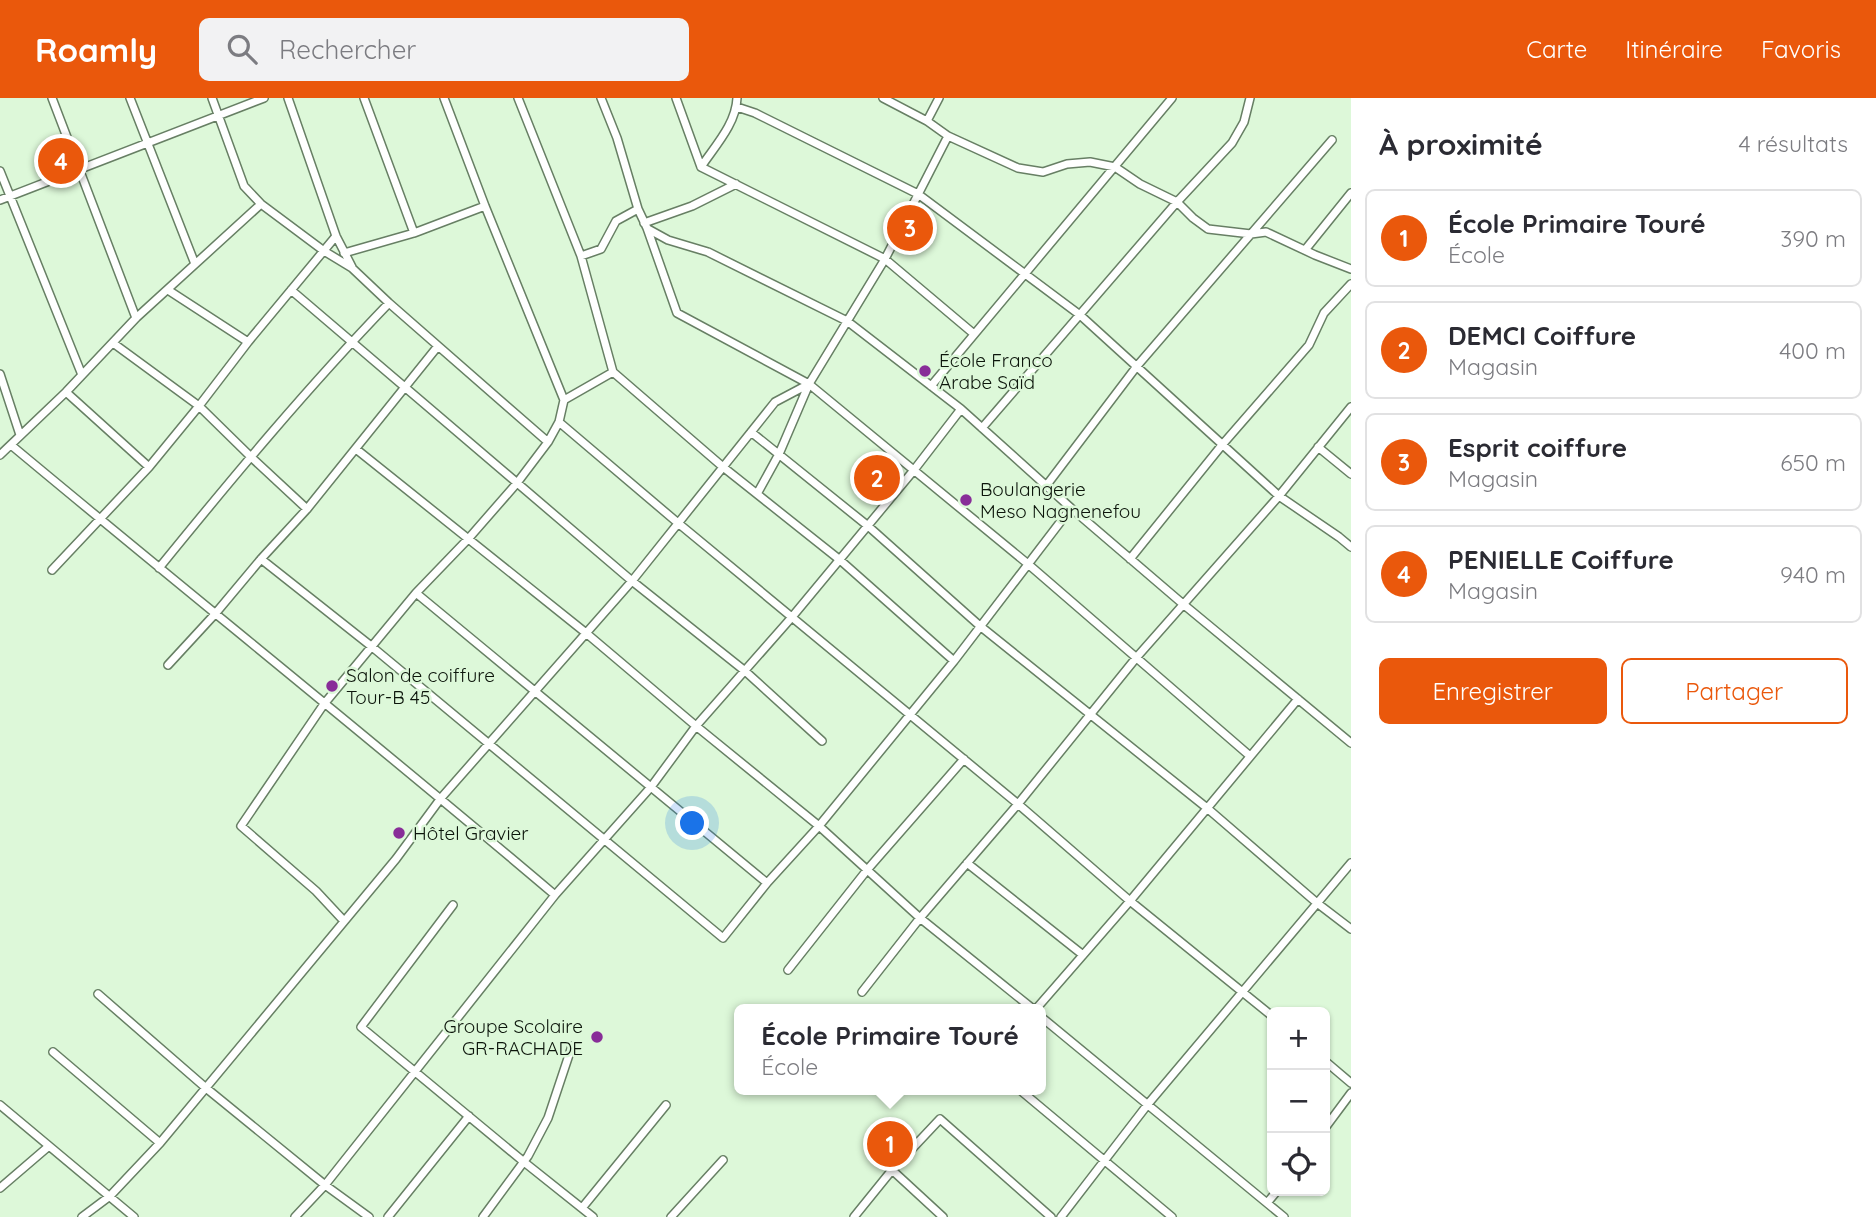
<!DOCTYPE html>
<html lang="fr">
<head>
<meta charset="utf-8">
<style>
  body { margin:0; font-family:Quicksand,sans-serif; background:#f2f2f3; color:#2b2b33 }
  .controls { position:absolute; right:21px; bottom:21px; display:grid; overflow:hidden; border-radius:10px; box-shadow:0 2px 5px #0004 }
  .controls button { width:63px; height:63px; display:grid; place-items:center; padding:0; border:0; border-bottom:2px solid #e1e1e2; background:#fff; color:#2b2b33; font:35px sans-serif }
  .you { position:absolute; left:693px; top:726px; width:24px; height:24px; margin:-18px; border:5px solid #fff; border-radius:50%; background:#1a73e8; box-shadow:0 0 0 10px #1a73e833 }
  .badge { display:grid; place-items:center; width:46px; height:46px; border-radius:50%; background:#ea580c; color:#fff; font-size:23px; font-weight:700 }
  .pin { position:absolute; translate:-50% -50%; border:4px solid #fff; box-shadow:0 2px 7px #0006 }
  .popup { position:absolute; left:734px; top:906px; width:312px; height:91px; box-sizing:border-box; display:grid; place-content:center; border-radius:10px; background:#fff; filter:drop-shadow(0 2px 5px #0005); font-size:23px; white-space:nowrap; color:#7c7c81 }
  .popup b { font-size:26px; color:#2b2b33 }
  .popup::after { content:''; position:absolute; left:50%; top:100%; margin-left:-14px; border:14px solid transparent; border-top-color:#fff }
  .list { margin:0; padding:0; list-style:none }
  h2 { display:flex; justify-content:space-between; align-items:center; height:91px; margin:0; padding:0 28px; font-size:30px }
  h2 small { font-size:23px; font-weight:400; color:#7c7c81 }
  .list li { display:grid; grid-template-columns:46px 1fr auto; gap:21px; align-items:center; box-sizing:border-box; height:98px; margin:0 14px 14px; padding:0 14px; border:2px solid #e1e1e2; border-radius:10px }
  .list b { display:block; font-size:26px; white-space:nowrap }
  .list p { margin:0; font-size:23px; white-space:nowrap; color:#7c7c81 }
  .list em { font-size:23px; font-style:normal; color:#7c7c81 }
  .actions { display:flex; gap:14px; padding:21px 28px }
  .actions a { flex:1; padding:16px 0; border:2px solid #ea580c; border-radius:10px; text-align:center; font-size:24px; color:#ea580c }
  .actions .main { background:#ea580c; color:#fff }
  .icon { flex:none; width:38px; height:38px; fill:none; stroke:currentColor; stroke-width:2; stroke-linecap:round; stroke-linejoin:round }
  .map { position:relative; flex:none; width:1351px; height:1119px; overflow:hidden }
  header { display:flex; align-items:center; gap:42px; box-sizing:border-box; height:98px; padding:0 35px; background:#ea580c; color:#fff }
  header strong { font-size:33px }
  nav { display:flex; gap:38px; margin-inline-start:auto; font-size:24px }
  .search { width:490px; height:63px; background:#f2f2f3; display:flex; align-items:center; gap:18px; box-sizing:border-box; padding:0 24px; border-radius:10px; color:#7c7c81; font-size:26px }
  main { display:flex }
  aside { flex:1; background:#fff }
  .map>svg:first-child { display:block }
</style>
</head>
<body>
<header>
<strong>Roamly</strong>
<div class="search"><svg class="icon" aria-label="search" viewBox="0 0 24 24"><circle cx="10" cy="10" r="6"/><path d="M15 15l6 6"/></svg>Rechercher</div>
<nav><a>Carte</a><a>Itinéraire</a><a>Favoris</a></nav>
</header>
<main>
<div class="map">
<svg width="1351" height="1119" viewBox="0 0 1351 1119">
  <rect width="100%" height="100%" fill="#ddf8d9"/>
  <g fill="none" stroke-linecap="round" stroke-linejoin="round">
    <defs>
      <path id="street" d="M52,0l84,220
        M130,0l65,166
        M212,0l32,88 17,18 63,47 28,17 37,35 159,139
        M288,0l48,138 16,31
        M364,0l50,135
        M444,0l41,108 79,194
        M518,0l63,158 32,116 110,95 117,93 114,101
        M601,0l16,40 21,71 9,19 30,85 132,71 219,180 222,192
        M676,0l25,69 184,92 89,75
        M883,0l44,23 21,15 70,32 25,4 24,-8 23,-2 25,5 25,17 37,18 16,16 15,11 43,5 15,-2 49,23 36,14
        M737,9l18,6 163,81 162,121 199,181 60,41 12,10
        M927,23l12,-23
        M701,69c14,-21 35,-43 36,-69
        M0,73l82,204
        M0,102l264,-102
        M644,125l48,-17 44,-22
        M648,131l20,11 40,12 139,69 114,88 110,99 112,96 168,139
        M1305,152l46,-57
        M344,155l70,-20 71,-27
        M581,158l20,-7 15,-28 22,-12
        M168,192l80,52
        M291,192l341,291 113,90 77,70
        M113,245l86,63 51,50 57,53
        M0,276l20,61
        M931,288l241,-288
        M66,294l83,75
        M559,324l119,101 340,281 112,97 142,115
        M982,330l195,-226 55,-59 12,-21 6,-24
        M751,334l117,94 112,100 227,182 110,95 34,26
        M11,347c181,151 365,298 544,450
        M1318,349l33,27
        M356,351l230,184 110,93 123,100 101,92 113,91
        M0,357l66,-63 70,-74 125,-114
        M1046,388l91,-120 195,-226
        M757,396l22,-40 30,-70 76,-125 63,-123
        M261,461l110,87 352,292 44,-55 52,-57 135,-165 117,-153
        M1130,461l92,-114 87,-100 15,-32 27,-29
        M159,470c74,-91 149,-181 230,-265
        M52,472l97,-103 50,-61 49,-64 88,-106
        M416,495l351,290
        M168,567l47,-51 46,-55 46,-50 131,-163
        M967,765l116,92
        M453,807l-92,122 163,135 69,55
        M344,823l-28,-30 -75,-65 83,-122 92,-111 53,-55 48,-55 31,-41 11,-20 5,-22 49,-28
        M788,872l79,-100 97,-111
        M862,894l58,-74 98,-114 118,-146 143,-162 72,-89
        M98,896l108,94 119,97 44,32
        M1036,911l94,-108 168,-202
        M1040,918l244,201
        M53,954l107,91
        M1325,963l26,22
        M1020,992l152,127
        M0,1007l134,112
        M1325,1030l26,-35
        M892,1072l51,47
        M0,1090l49,-42
        M1267,1105l10,-12
        M582,1110l84,-103
        M82,1119l28,-21 50,-53 236,-284 45,-61 191,-217 143,-179 34,-18
        M295,1119l30,-32 230,-290 96,-108 45,-61 96,-109 122,-147 47,-61
        M388,1119l81,-101
        M483,1119l45,-61 20,-38 24,-72
        M671,1119l52,-57
        M854,1119l38,-47 48,-51 111,98
        M1061,1119l87,-113 203,-241"/>
    </defs>
    <!-- street casing -->
    <use href="#street" stroke="#677f64" stroke-width="10"/>
    <!-- street -->
    <use href="#street" stroke="#fff" stroke-width="7"/>
  </g>
  <!-- markers -->
  <g fill="#882d98" stroke="#ddf8d9" stroke-width="2.5">
    <circle cx="925" cy="273" r="7"/>
    <circle cx="966" cy="402" r="7"/>
    <circle cx="332" cy="588" r="7"/>
    <circle cx="399" cy="735" r="7"/>
    <circle cx="597" cy="939" r="7"/>
  </g>
  <g text-anchor="middle" stroke-width="5" stroke-linejoin="round" paint-order="stroke">
    <!-- poi labels -->
    <g font-size="19" fill="#0c150b" stroke="#ddf8d9" text-anchor="start">
      <text x="939" y="269">École Franco<tspan x="939" dy="22">Arabe Saïd</tspan></text>
      <text x="980" y="398">Boulangerie<tspan x="980" dy="22">Meso Nagnenefou</tspan></text>
      <text x="346" y="584">Salon de coiffure<tspan x="346" dy="22">Tour-B 45</tspan></text>
      <text x="413" y="742">Hôtel Gravier</text>
      <text x="583" y="935" text-anchor="end">Groupe Scolaire<tspan x="583" dy="22">GR-RACHADE</tspan></text>
    </g>
  </g>
</svg>
<div class="controls">
<button>+</button>
<button>−</button>
<button><svg class="icon" aria-label="locate" viewBox="0 0 24 24"><circle cx="12" cy="12" r="6"/><path d="M12 2v4M12 18v4M2 12h4M18 12h4"/></svg></button>
</div>
<div class="you"></div>
<div class="pin badge" style="left:890px;top:1046px">1</div>
<div class="popup"><b>École Primaire Touré</b>École</div>
<div class="pin badge" style="left:877px;top:380px">2</div>
<div class="pin badge" style="left:910px;top:130px">3</div>
<div class="pin badge" style="left:61px;top:63px">4</div>
</div>
<aside>
<h2>À proximité<small>4 résultats</small></h2>
<ul class="list">
<li><span class="badge">1</span><div><b>École Primaire Touré</b><p>École</p></div><em>390 m</em></li>
<li><span class="badge">2</span><div><b>DEMCI Coiffure</b><p>Magasin</p></div><em>400 m</em></li>
<li><span class="badge">3</span><div><b>Esprit coiffure</b><p>Magasin</p></div><em>650 m</em></li>
<li><span class="badge">4</span><div><b>PENIELLE Coiffure</b><p>Magasin</p></div><em>940 m</em></li>
</ul>
<div class="actions"><a class="main">Enregistrer</a><a>Partager</a></div>
</aside>
</main>
</body>
</html>
